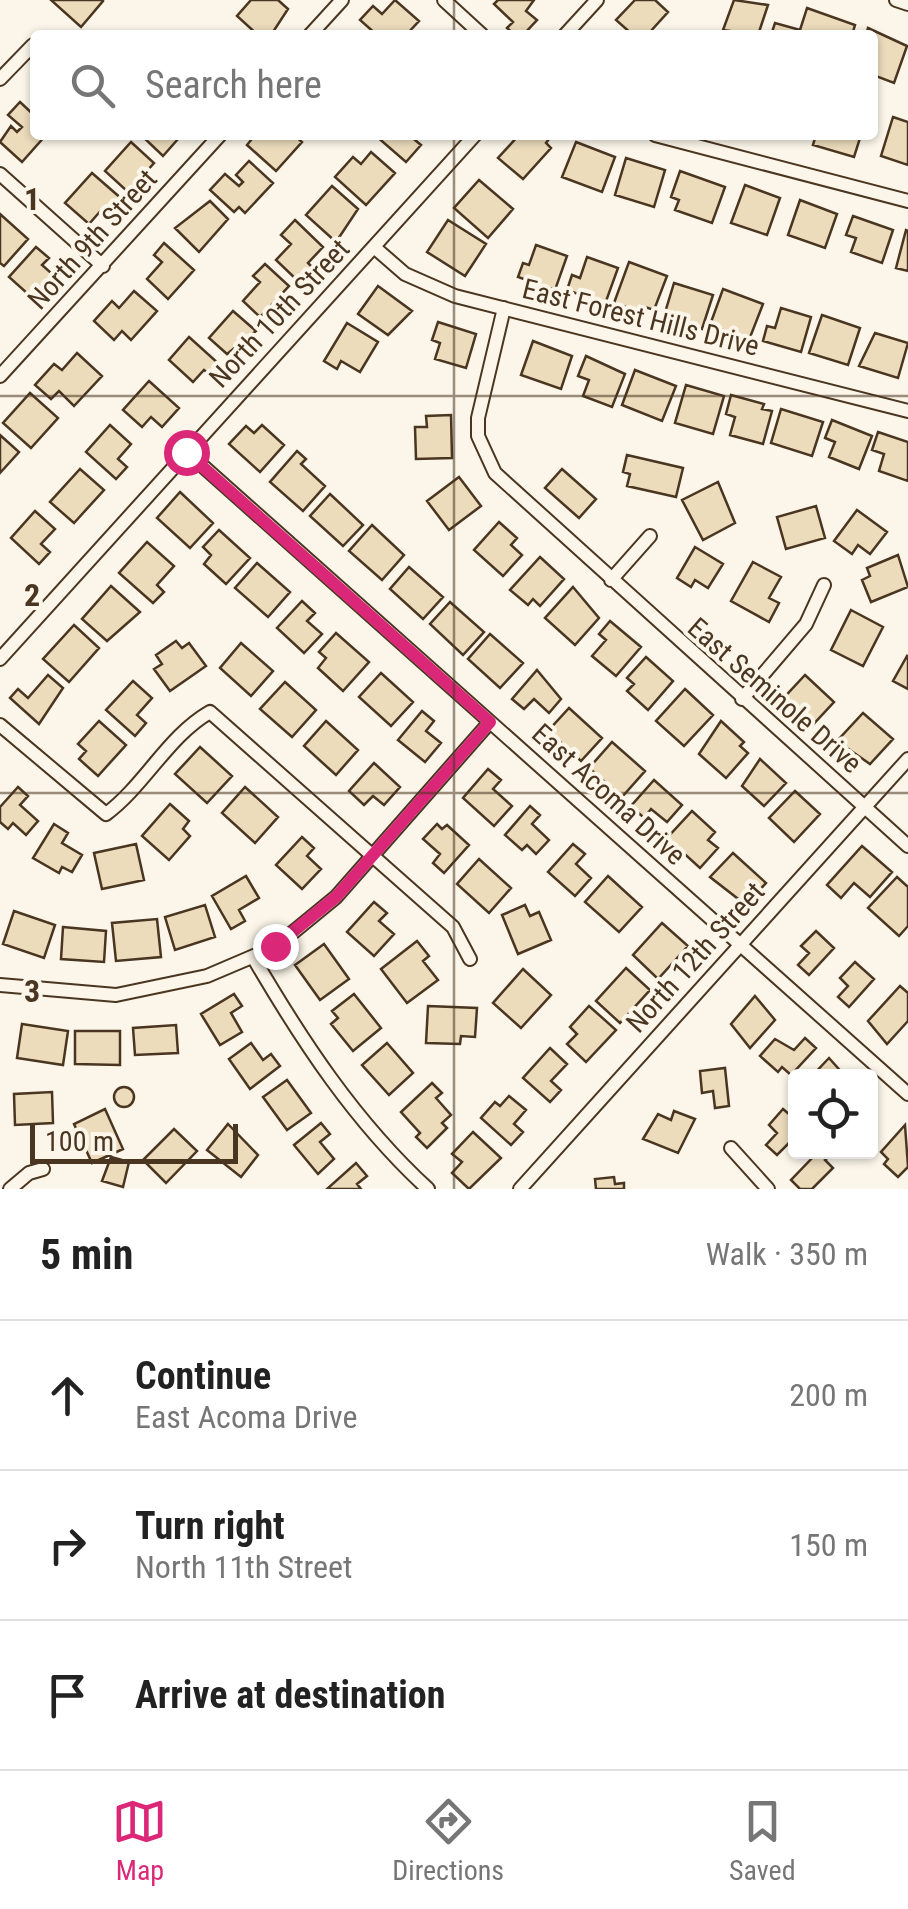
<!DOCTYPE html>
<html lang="en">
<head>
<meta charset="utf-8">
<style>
  body { margin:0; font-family:"Roboto Condensed",sans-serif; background:#f6f6f6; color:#222 }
  .controls { position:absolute; right:30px; bottom:30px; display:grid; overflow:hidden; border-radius:10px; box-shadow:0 2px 8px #0004 }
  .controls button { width:90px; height:90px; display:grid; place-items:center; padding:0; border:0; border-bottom:2px solid #e0e0e0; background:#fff; color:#222; font:50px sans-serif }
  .scale { position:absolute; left:30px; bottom:25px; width:208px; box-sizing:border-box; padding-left:10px; border:5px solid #4a3520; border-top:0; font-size:28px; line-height:35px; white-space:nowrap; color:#4a3520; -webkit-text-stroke:8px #fbf6e9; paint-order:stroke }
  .stop { position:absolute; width:30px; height:30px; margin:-22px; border:8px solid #db2777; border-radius:50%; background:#fff }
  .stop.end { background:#db2777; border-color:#fff; box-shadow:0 2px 10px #0008 }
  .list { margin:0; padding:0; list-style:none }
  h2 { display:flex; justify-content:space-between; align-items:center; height:130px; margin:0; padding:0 40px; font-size:42px }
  h2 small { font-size:32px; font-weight:400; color:#767676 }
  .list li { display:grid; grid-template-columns:65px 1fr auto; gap:30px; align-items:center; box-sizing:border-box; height:150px; padding:0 40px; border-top:2px solid #e0e0e0 }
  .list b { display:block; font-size:38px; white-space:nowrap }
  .list p { margin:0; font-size:32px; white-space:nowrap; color:#767676 }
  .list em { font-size:32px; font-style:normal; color:#767676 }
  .icon { flex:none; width:55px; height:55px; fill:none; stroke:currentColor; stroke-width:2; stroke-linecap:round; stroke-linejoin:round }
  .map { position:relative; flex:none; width:908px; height:1189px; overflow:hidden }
  .search { position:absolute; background:#fff; box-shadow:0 2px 8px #0004; left:30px; right:30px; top:30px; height:110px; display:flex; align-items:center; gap:25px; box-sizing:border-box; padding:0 35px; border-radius:10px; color:#767676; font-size:38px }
  .sheet { height:580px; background:#fff }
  nav { display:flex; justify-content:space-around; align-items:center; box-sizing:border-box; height:140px; border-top:2px solid #e0e0e0; background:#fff; font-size:28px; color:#767676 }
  nav a { display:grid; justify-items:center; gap:5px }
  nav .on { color:#db2777 }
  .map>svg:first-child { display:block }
</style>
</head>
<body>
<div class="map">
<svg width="908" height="1189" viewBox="0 0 908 1189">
  <rect width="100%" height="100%" fill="#fbf6e9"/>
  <!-- building -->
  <path fill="#ecdcbc" stroke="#4a3520" stroke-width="2.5" d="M51,0h51l1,1 -22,26z
    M251,0h27l10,9 -17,26h-13l-21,-19z
    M395,0l24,21 -13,14h-29l-17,-15 13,-14 9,8z
    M498,0h36l-8,11 11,9 -14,15h-8l-8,-7 6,-6 -19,-18z
    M635,0h20l13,12 -18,20 4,3h-21l-17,-15z
    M734,0l34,5 -10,30 -35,-5z
    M807,8l48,17 -3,10h-81l4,-12 25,7z
    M868,28l39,18 -13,37 -21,-8v-40h-7z
    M20,102l15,14v19h11l-24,27 -22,-20 11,-16 6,6 5,-5 -14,-12z
    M893,117l15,5v43l-27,-9z
    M141,135h34l3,4 -15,17z
    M255,135h39l8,7 -26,29 -29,-26z
    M419,135l-4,5 6,5 -15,17 -30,-26z
    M519,135h33l-6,8 5,5 -28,31 -25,-21z
    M816,135h45l-7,22 -41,-12z
    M131,142l23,21 -26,29 -23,-21z
    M576,142l39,15 -13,35 -40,-15z
    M371,152l24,21 -29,32 -31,-28 18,-20 8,7z
    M626,158l39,12 -11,37 -39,-12z
    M249,161l24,22 -28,30 -6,-6 -5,5 -24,-22 15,-16 14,12 4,-4 -7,-7z
    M680,171l45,16 -13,36 -37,-13 4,-10 -8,-3z
    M92,173l31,27 -12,14 -7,-7 -15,17 -24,-21z
    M479,180l34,29 -25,29 -34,-30z
    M745,185l35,13 -13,37 -36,-12z
    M332,186l26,23 -22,33 -30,-27z
    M800,200l37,14 -12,34 -37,-13z
    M210,201l18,18 -29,33 -24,-24z
    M0,214l28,25 -24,27 -4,-3z
    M853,216l40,14 -11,33 -31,-11 5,-14 -10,-3z
    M295,220l28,27 -15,16 5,5 -14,14 -23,-22 15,-16 -10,-9z
    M448,220l38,24 -21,32 -38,-24z
    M906,230l2,1v40l-12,-3z
    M164,243l30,27 -26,29 -21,-20 15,-17 -8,-7z
    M536,245l31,11 -12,34 -37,-13 5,-14 6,2z
    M36,247l13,11 -7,7 17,15 -21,23 -29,-26z
    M587,257l31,11 -13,36 -38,-14 5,-15 8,3z
    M629,262l38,14 -13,34 -12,-4 -2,6 -26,-9z
    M265,264l24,22 -29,31 -17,-16 17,-19 -7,-6z
    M674,283l39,12 -11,34 -38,-13z
    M378,286l34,25 -24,24 -30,-21z
    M723,289l40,15 -14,36 -39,-15z
    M134,291l23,20 -26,29 -9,-9 -8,9 -20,-19 18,-20 7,7z
    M781,308l30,9 -10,35 -38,-11 4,-15 8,2z
    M233,311l23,20 -29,23 -18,-16z
    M822,315l38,13 -12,37 -39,-12z
    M438,322l38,12 -10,34 -31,-9 5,-16 -8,-3z
    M347,323l31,19 -18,30 -19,-11 -4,8 -13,-8z
    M875,333l33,10 -10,35 -39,-12z
    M189,337l30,27 -10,10 -5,-4 -11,12 -24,-22z
    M533,341l39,15 -11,33 -40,-14z
    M77,353l25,23 -28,30 -15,-15 -8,8 -16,-14 19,-21 8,6z
    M586,356l39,18 -13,33 -29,-11 6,-16 -11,-4z
    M635,370l41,16 -14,35 -40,-16z
    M149,381l30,27 -17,19 -11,-10 -9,10 -19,-17z
    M686,385l38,11 -11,38 -38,-11z
    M30,393l28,25 -27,30 -28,-25z
    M731,395l33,9 -2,5 10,2 -9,33 -33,-9 5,-18 -9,-3z
    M781,409l42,13 -11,34 -41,-13z
    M451,415l1,43 -36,1 -1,-32h12l-1,-11z
    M832,420l40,16 -13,33 -30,-12 6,-15 -10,-4z
    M110,425l21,19 -13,15 9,8 -11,12 -30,-27z
    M262,425l22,20 -24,27 -31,-28 17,-18 8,7z
    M878,432l30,10v39l-29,-10 5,-17 -12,-4z
    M0,435l19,17 -19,21z
    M297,451l9,8 -5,5 24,22 -22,25 -33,-29z
    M627,455l56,13 -7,29 -49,-11 3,-12 -7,-2z
    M80,469l24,21 -30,33 -24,-21z
    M562,469l34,30 -17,19 -34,-30z
    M459,477l22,29 -32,24 -22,-29z
    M718,482l17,41 -32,17 -21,-40z
    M180,492l33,31 -23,25 -33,-30z
    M330,494l33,31 -20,21 -33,-30z
    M816,506l9,32 -39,11 -9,-32z
    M857,510l30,22 -17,22 -12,-9 -6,9 -18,-13z
    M35,511l20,18 -14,15 9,8 -11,12 -28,-26z
    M499,522l18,16 -6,7 11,10 -19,21 -29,-26z
    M372,525l32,30 -22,25 -33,-29z
    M219,530l31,28 -24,26 -22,-20 7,-9 -8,-8z
    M147,542l27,24 -17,19 7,7 -11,11 -34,-30z
    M695,547l28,17 -15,24 -13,-8 -4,7 -14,-9z
    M898,555l10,32 -37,15 -9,-22 8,-4 -3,-8z
    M540,557l24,22 -24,27 -7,-7 -5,6 -18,-15z
    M753,562l28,15 -12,21 10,5 -10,19 -38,-21z
    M257,563l33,29 -22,25 -33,-29z
    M409,567l34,30 -20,22 -33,-30z
    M111,586l29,26 -33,29 -25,-22z
    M573,587l26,31 -24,27 -30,-27z
    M302,601l13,12 -8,8 15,13 -18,19 -27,-25z
    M450,602l34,30 -21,23 -33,-31z
    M851,610l32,17 -20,39 -32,-16z
    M610,621l31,26 -25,29 -24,-20 14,-16 -7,-6z
    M74,625l25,23 -30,34 -26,-23z
    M336,633l33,29 -26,29 -25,-23 8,-10 -7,-6z
    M490,634l33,29 -23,25 -32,-29z
    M176,641l6,7 7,-5 17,23 -36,25 -16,-22 8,-5 -6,-9z
    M241,643l32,28 -22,25 -31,-28z
    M907,656l1,1v32l-15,-8z
    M646,657l27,24 -25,29 -21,-19 7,-7 -7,-6z
    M537,670l24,29 -12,14 -15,-14 -10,10 -12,-10z
    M381,673l32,29 -22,24 -32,-29z
    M48,675l15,13 -24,36 -29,-26 8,-9 10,9z
    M805,675l29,27 -26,28 -29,-27z
    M133,681l19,17 -15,17 9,8 -11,13 -29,-26z
    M285,682l31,28 -24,27 -32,-28z
    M685,689l28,26 -29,31 -28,-25z
    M569,708l33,30 -21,23 -33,-30z
    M422,711l12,10 -8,10 15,12 -16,19 -27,-22z
    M863,713l30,26 -23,25 -33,-23z
    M99,721l27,24 -28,31 -19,-17 7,-8 -8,-7z
    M326,721l32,29 -22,25 -32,-29z
    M721,721l23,21 -4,4 8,7 -22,25 -27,-24z
    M612,742l33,29 -23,26 -33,-29z
    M200,747l32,29 -25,27 -32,-29z
    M760,759l26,24 -22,23 -22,-20z
    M374,763l26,24 -16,18 -11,-9 -9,9 -15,-14z
    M488,769l13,11 -8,9 19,17 -18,20 -31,-28z
    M654,780l28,25 -15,17 -16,-13 -7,9 -13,-12z
    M18,787l10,9 -8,9 18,16 -12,14 -13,-12 -5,6 -8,-7v-15z
    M245,787l33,30 -23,26 -33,-30z
    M795,791l25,23 -26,28 -25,-24z
    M170,804l19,17 -6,8 7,7 -21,24 -27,-24z
    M530,806l10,9 -8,9 17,16 -13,14 -9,-9 -5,5 -17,-15z
    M692,811l23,21 -7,8 10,8 -18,20 -33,-30z
    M54,824l14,9 -6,10 20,12 -10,17 -10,-5 -3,6 -26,-15z
    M437,824l5,5 5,-4 22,20 -25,28 -11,-10 7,-9 -17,-15z
    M302,837l12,11 -7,8 14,13 -19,20 -26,-24z
    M136,844l8,36 -42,9 -8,-36z
    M573,844l12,10 -9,10 15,14 -16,18 -27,-24z
    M862,846l30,26 -22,25 -16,-14 -13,15 -14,-13z
    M733,853l33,30 -20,22 -36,-28z
    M479,859l32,29 -22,25 -32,-29z
    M246,876l13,22 -20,12 6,11 -14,8 -19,-33z
    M608,876l34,31 -23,25 -34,-30z
    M897,877l11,10v39l-9,10 -31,-28z
    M374,902l13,11 -8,8 15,13 -20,22 -27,-24z
    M205,905l10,32 -40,13 -10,-33z
    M525,905l5,11 9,-4 12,28 -33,14 -16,-39z
    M14,911l41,14 -11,33 -41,-14z
    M157,919l4,38 -45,4 -4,-38z
    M662,923l26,23 -30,33 -25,-24z
    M63,927l43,4 -2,31 -43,-3z
    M816,931l18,17 -25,27 -11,-10 11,-12 -8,-7z
    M417,941l12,15 -6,5 15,19 -31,23 -26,-34z
    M324,944l25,35 -29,21 -25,-35z
    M855,962l19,17 -25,28 -11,-10 10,-11 -8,-8z
    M626,968l24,22 -30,33 -24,-22z
    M523,969l28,26 -30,33 -28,-25z
    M900,986l8,7v28l-21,23 -19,-23z
    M234,994l8,12 -11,7 11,19 -22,13 -19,-31z
    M354,994l27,34 -28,23 -22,-27 7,-6 -6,-7z
    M755,996l20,24 -25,28 -19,-24z
    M428,1006l49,2 -2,29 -14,-1 -1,8 -34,-1z
    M589,1006l27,24 -30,32 -19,-18 10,-10 -7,-7z
    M22,1024l46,7 -5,34 -46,-7z
    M176,1025l2,28 -43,2 -2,-27z
    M75,1031h45v34l-45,-1z
    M805,1038l11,10 -25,27 -9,-8 -4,5 -18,-16 15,-17 19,11z
    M251,1043l12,17 8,-6 9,12 -30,23 -21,-30z
    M387,1043l26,30 -24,22 -27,-30z
    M550,1048l17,16 -16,17 10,9 -11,12 -27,-24z
    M829,1058l16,18h-33z
    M725,1068l4,38 -14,2 -2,-17 -11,2 -2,-22z
    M287,1080l24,33 -24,17 -24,-33z
    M432,1083l10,10 -6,5 15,17 -9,8 5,5 -20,20 -11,-11 4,-4 -19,-21z
    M114 1097a10 10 0 1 1 20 0a10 10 0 1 1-20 0Z
    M52,1092l1,31 -38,2 -1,-31z
    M509,1096l17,14 -12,14 9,8 -12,13 -30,-27 14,-16 5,4z
    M105,1109l18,40 -31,14 -18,-39z
    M783,1109l13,11v16l-19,19 -11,-10 11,-12 -8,-8z
    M674,1111l21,8 -17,34 -35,-14 15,-25 13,6z
    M321,1123l9,11 -10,8 14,17 -16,15 -24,-29z
    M228,1124l30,31 -17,22 -34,-27z
    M905,1125l3,42 -10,10 -14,-13 4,-5 -7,-7z
    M174,1129l23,22 -31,32 -23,-23z
    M473,1132l28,26 -32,31 -17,-16 10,-11 -10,-8z
    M818,1152h15l-8,8 8,8 -21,21h-12l-9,-9z
    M111,1157l18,5 -6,25 -21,-6z
    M356,1163l11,13 -10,8 4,5h-34z
    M614,1177l1,7 9,-1v6h-28l-1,-10z"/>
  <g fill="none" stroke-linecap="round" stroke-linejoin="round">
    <defs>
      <path id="minor" d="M444,0l38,35
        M896,0l12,4
        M310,35l32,-35
        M565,35l32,-35
        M0,79l33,-34
        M655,135l253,66
        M0,174l103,92
        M374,247l31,27 50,22 453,115
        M504,308l-26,110v18l17,37 413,373
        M0,376l220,-241
        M187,452l721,642
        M611,580l39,-44
        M0,659l475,-524
        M742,699l64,-75 18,-39
        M0,725l106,89c39,-29 62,-78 104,-102l243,215 17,32
        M253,957c49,84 102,165 175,232
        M0,985l116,10 91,-19 68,-29 61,-50 154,-175
        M731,1148l37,41
        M10,1189l19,-16 14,-4
        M520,1189l388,-430"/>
    </defs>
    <!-- minor casing -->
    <use href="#minor" stroke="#4a3520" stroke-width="16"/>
    <!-- minor -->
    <use href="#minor" stroke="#fbf6e9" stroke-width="12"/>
  </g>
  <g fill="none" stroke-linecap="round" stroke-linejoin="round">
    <!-- route -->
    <path stroke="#db2777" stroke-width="12" d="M186,452l304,270 -154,175 -61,49"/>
  </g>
  <!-- grid -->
  <path fill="none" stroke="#4a3520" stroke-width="2.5" stroke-opacity="0.55" d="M454,0v35M454,135v1054M0,396h908M0,793h908"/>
  <g text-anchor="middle" stroke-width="8" stroke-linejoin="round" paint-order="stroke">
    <!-- street labels -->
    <g font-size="28" fill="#4a3520" stroke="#fbf6e9">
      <text transform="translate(92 239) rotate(-48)" y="10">North 9th Street</text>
      <text transform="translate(279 313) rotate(-47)" y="10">North 10th Street</text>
      <text transform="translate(641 317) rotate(14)" y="10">East Forest Hills Drive</text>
      <text transform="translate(775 695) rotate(41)" y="10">East Seminole Drive</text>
      <text transform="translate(609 794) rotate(42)" y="10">East Acoma Drive</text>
      <text transform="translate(695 957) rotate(-48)" y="10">North 12th Street</text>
    </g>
  </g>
  <g font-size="32" text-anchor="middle" font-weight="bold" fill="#4a3520" stroke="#fbf6e9" stroke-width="8" stroke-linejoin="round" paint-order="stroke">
    <text x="32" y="210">1</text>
    <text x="32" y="606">2</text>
    <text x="32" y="1002">3</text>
  </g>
</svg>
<div class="controls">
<button><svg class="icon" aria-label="locate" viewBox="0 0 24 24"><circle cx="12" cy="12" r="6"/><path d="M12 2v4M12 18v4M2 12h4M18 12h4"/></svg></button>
</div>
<div class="scale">100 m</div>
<div class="stop" style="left:186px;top:452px"></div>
<div class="stop end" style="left:275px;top:946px"></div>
<div class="search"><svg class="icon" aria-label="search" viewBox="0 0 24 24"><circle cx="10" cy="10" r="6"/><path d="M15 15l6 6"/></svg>Search here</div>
</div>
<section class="sheet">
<h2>5 min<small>Walk · 350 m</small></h2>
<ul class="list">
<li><svg class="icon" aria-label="ahead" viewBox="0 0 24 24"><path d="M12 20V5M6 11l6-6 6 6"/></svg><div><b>Continue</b><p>East Acoma Drive</p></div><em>200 m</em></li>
<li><svg class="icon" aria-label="right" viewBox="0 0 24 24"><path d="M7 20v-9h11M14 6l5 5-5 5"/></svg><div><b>Turn right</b><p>North 11th Street</p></div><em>150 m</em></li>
<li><svg class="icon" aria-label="arrive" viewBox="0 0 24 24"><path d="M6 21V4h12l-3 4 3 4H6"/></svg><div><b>Arrive at destination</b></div></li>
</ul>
</section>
<nav>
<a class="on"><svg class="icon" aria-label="map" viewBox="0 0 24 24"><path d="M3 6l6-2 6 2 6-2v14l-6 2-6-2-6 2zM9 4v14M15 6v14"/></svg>Map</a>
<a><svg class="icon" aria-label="directions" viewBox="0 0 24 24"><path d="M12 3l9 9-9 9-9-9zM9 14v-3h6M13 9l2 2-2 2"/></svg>Directions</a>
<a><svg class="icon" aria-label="saved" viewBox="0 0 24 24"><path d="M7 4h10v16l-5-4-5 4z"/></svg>Saved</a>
</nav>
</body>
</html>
